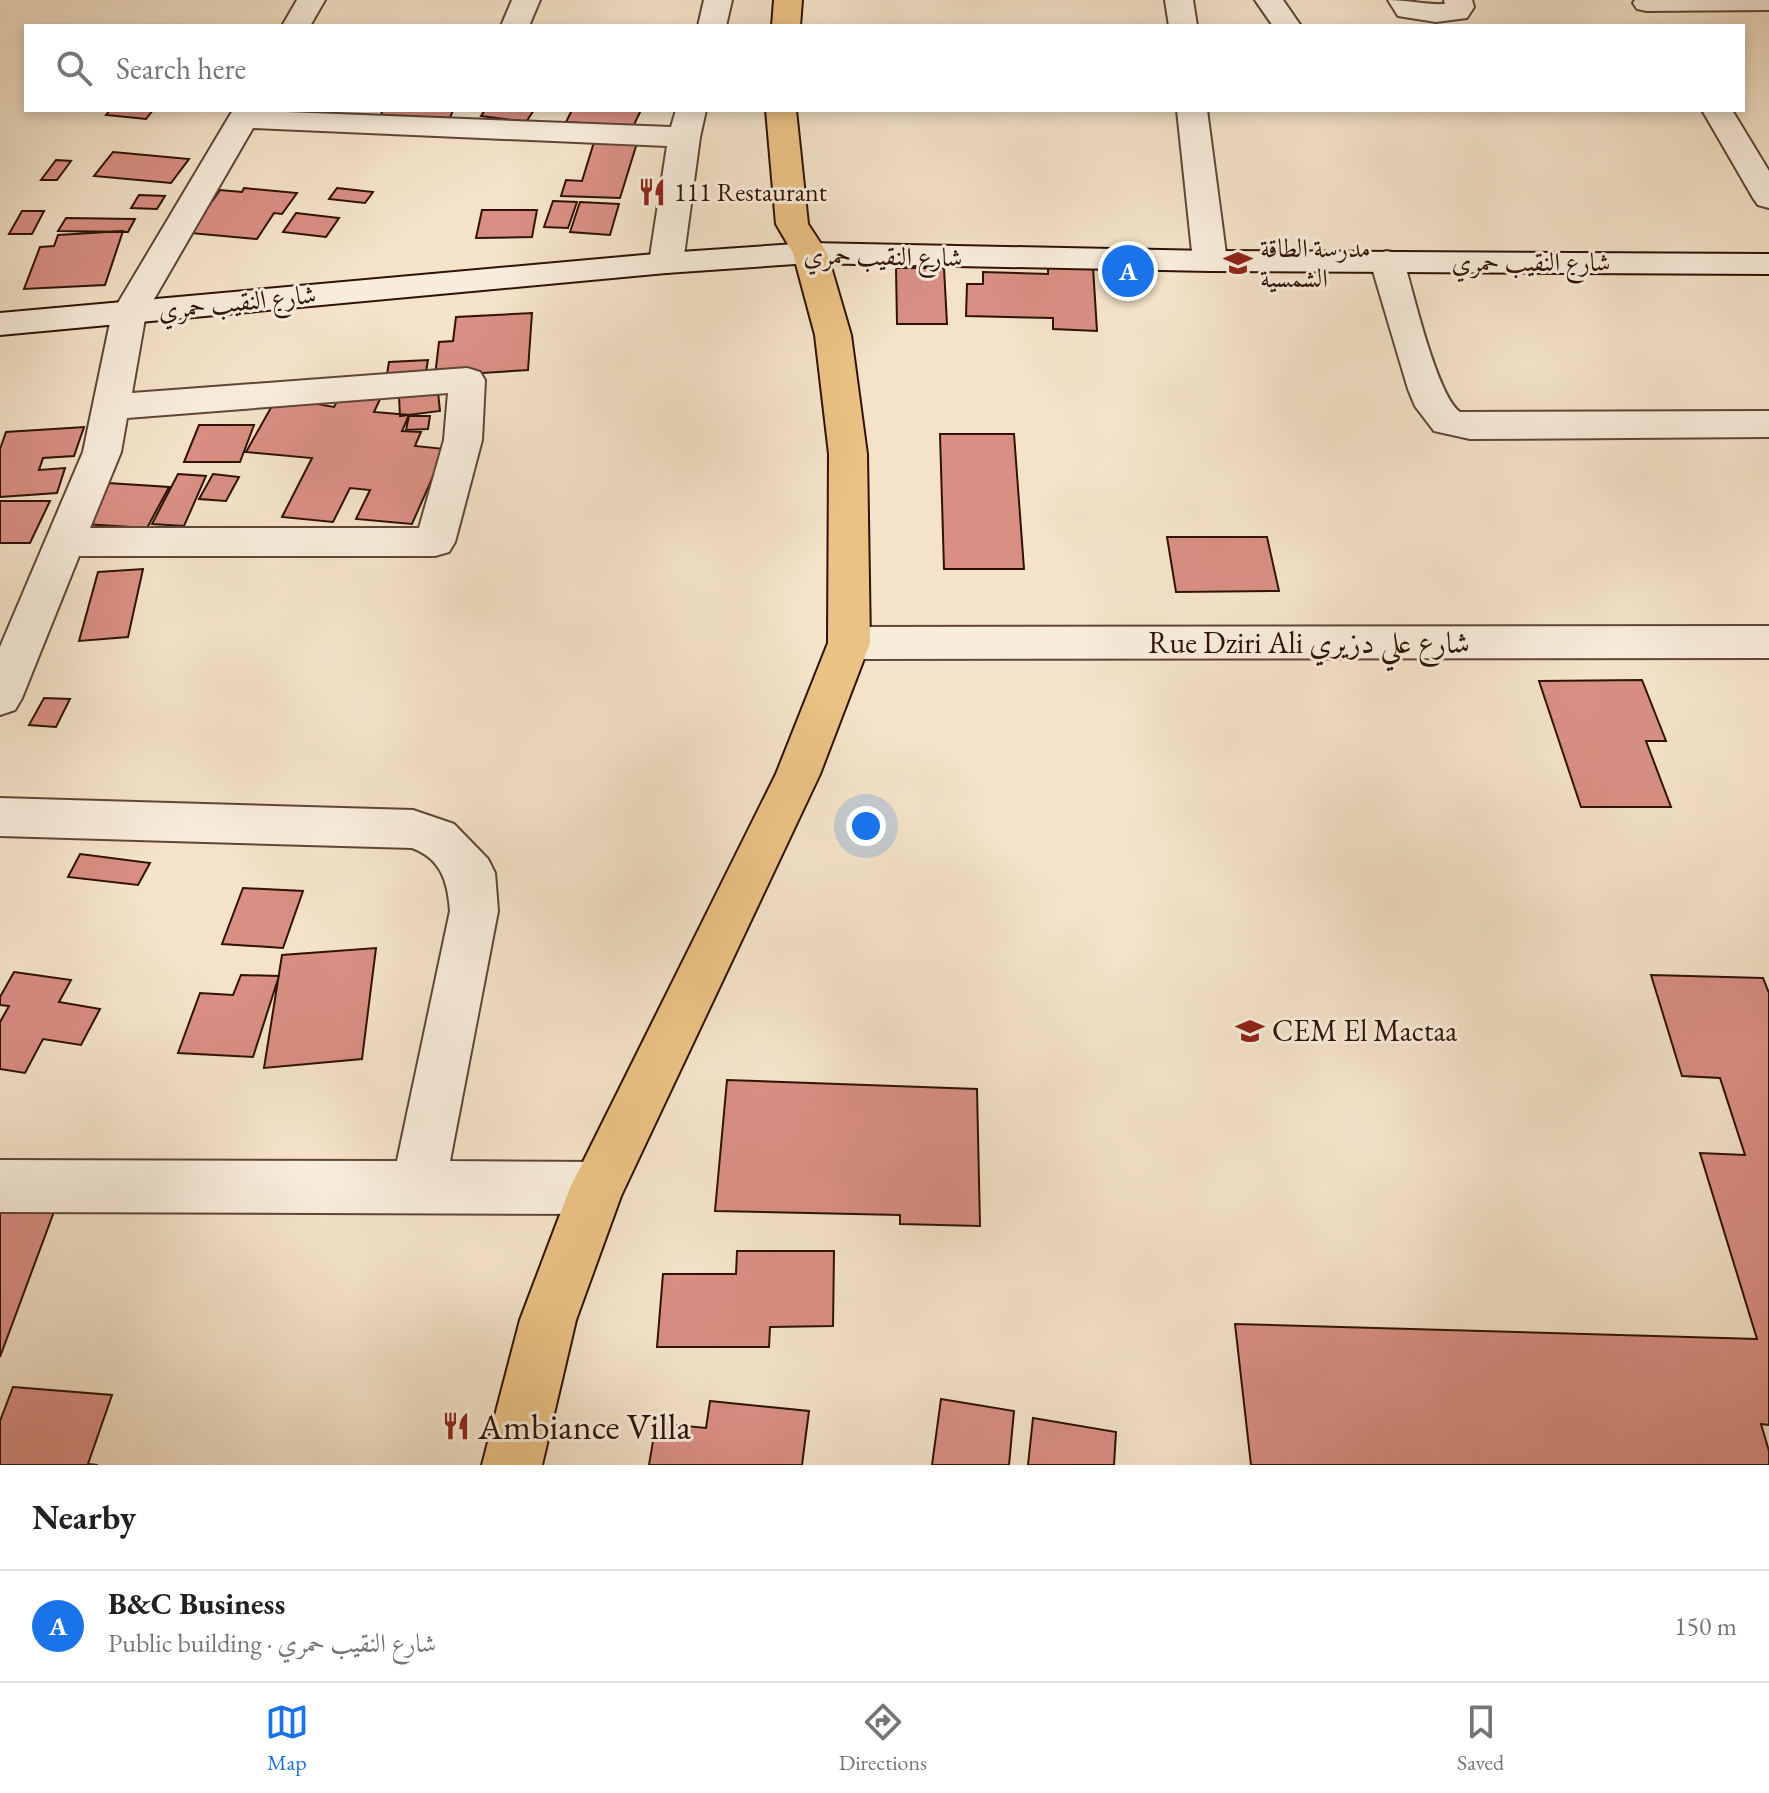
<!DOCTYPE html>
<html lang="en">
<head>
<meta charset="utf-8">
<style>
  body { margin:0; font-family:"EB Garamond",Amiri,serif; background:#f2f2f2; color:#202124 }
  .you { position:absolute; left:866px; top:826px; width:28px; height:28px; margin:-20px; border:6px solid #fff; border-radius:50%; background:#1a73e8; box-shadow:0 0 0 12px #1a73e833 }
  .badge { display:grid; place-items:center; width:52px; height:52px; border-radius:50%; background:#1a73e8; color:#fff; font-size:26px; font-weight:700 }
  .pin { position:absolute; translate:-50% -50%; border:4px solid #fff; box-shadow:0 2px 8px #0006 }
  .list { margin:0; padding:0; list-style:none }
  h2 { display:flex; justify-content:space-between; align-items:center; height:104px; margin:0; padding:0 32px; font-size:34px }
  h2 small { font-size:26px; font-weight:400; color:#757577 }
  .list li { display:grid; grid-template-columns:52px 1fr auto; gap:24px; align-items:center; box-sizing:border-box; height:112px; padding:0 32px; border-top:2px solid #e0e0e0 }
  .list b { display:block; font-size:30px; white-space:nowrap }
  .list p { margin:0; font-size:26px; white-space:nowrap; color:#757577 }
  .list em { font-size:26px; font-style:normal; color:#757577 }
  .icon { flex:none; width:44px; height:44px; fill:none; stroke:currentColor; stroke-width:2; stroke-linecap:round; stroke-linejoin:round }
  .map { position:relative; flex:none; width:1769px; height:1465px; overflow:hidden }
  .search { position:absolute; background:#fff; box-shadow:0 4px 12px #0003; left:24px; right:24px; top:24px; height:88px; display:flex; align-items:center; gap:20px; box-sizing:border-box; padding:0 28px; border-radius:0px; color:#757577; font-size:30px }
  .sheet { height:216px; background:#fff }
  nav { display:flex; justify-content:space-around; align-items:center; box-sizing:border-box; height:112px; border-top:2px solid #e0e0e0; background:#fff; font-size:22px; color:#757577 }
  nav a { display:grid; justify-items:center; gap:4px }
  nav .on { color:#1a73e8 }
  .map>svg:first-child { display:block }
</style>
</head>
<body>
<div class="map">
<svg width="1769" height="1465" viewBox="0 0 1769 1465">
  <rect width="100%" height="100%" fill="#f4e3c9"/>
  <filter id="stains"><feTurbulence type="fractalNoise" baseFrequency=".0025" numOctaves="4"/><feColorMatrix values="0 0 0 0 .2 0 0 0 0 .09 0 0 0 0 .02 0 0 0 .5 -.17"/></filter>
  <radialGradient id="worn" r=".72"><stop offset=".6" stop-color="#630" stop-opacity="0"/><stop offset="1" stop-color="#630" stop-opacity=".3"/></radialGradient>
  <!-- building -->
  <path fill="#d98f84" stroke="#2f1205" stroke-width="2" d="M110,110h43l-7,9 -40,-4z
    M383,110h70l-5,13 -70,-2z
    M485,110h49l-8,12 -45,-6z
    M572,110h69l-8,17 -67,-5z
    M594,142l43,1 -17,55 -59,-2 5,-16 16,1z
    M113,152l76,7 -18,24 -77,-7z
    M56,160l15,1 -14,19h-16z
    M244,188l53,5 -15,21 -8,-1 -17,26 -67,-6 30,-43 22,2z
    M337,188l36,4 -8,11 -36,-4z
    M139,195l26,1 -8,13 -26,-1z
    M553,201l24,1 -9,26 -24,-1z
    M580,202l39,2 -9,31 -40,-3z
    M482,210h55l-5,27 -56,1z
    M22,211h22l-12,23h-23z
    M296,213l43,5 -13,19 -43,-5z
    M66,218l69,1 -7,13 -70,-1z
    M123,231l-18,54 -81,4 16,-42 14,-1 4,-11z
    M1048,266l45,1 4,64 -44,-2v-11l-87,-2 1,-32h16v-12l65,2z
    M896,268h48l3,56h-50z
    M532,313l-4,57 -93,6 4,-34 14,-1 3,-24z
    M428,360l-2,12 -39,2 2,-12z
    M342,392l40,3 -8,17 35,3 -7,16 19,1 -6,14 30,3 -33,75 -56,-5 14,-29 -20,-2 -17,34 -51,-5 30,-59 -66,-6 31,-55 57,10z
    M438,392l2,19 -40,5 -1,-19z
    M409,416h21l-2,13 -22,1z
    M199,425h55l-14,37h-56z
    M84,427l-10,29 -31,2 -4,12 26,-2 -8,25 -57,4v-48l6,-17z
    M940,434h74l10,135h-80z
    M178,474l28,2 -22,50 -32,-2z
    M213,474l26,3 -13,24 -27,-2z
    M108,483l61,4 -22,41 -63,-4z
    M0,501h50l-20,42h-30z
    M1167,537h100l12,54 -103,1z
    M143,569l-15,68 -49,4 19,-69z
    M1642,680l24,61h-20l25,66h-90l-42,-126z
    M44,698l26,1 -14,28 -27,-2z
    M80,854l70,9 -12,22 -70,-8z
    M243,888l60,3 -20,57 -61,-4z
    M376,948l-14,111 -98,9 18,-113z
    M14,972l57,8 -12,22 41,7 -19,36 -38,-6 -18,34 -25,-4v-47l9,-16 -9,-1v-8z
    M241,975l38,1 -26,81 -75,-4 22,-60 33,2z
    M1651,975l112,3 6,15v432l-8,-1 8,27v14h-518l-16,-141 522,15 -57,-186 45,2 -25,-77 -38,-2z
    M727,1080l250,9 3,137 -80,-2v-9l-185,-4z
    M0,1206l55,3 -55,148z
    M737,1251h97l-1,75 -63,1 -1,20h-112l6,-73h73z
    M13,1387l99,8 -24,69 10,1h-98v-44z
    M941,1399l73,12 -5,54h-77z
    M710,1401l99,10 -7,54h-153l7,-42 50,5z
    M1033,1418l83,14 -2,33h-86z"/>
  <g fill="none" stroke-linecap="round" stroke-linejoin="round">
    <defs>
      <path id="street" d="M297,0h28l-15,26h-28z
        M512,0h28l-11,26h-28z
        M704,0h28l-6,26h-28z
        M1165,0h28l4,26h-28z
        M1255,0h28l18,26h-28z
        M1388,0c20,0 37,5 57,4l-1,-4h28l2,7 -7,11 -31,4 -38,-6z
        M1635,0h134v10l-122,1 -10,-2 -4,-6z
        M233,110l438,17 5,-17h30l-6,27 -17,126 -5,7 -12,3 -12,-3 -5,-7 18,-117 -414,-18 -107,185 -14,80 335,-25 13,4 5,8 -3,60 -27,102 -6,10 -14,4h-356l-57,142 -7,12 -15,5v-68l83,-195 29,-139zM448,393l-4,47 -25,88h-329l31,-76 6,-34z
        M1177,110h30l20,151 -5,7 -12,3 -12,-3 -5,-7z
        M1702,110h30l37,61v37l-11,-3 -5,-7z
        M1387,251l12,3 5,7c9,31 33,135 56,151l309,-1v26l-299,2 -36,-8 -19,-25 -7,-17 -38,-128 5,-7z
        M1769,626v32l-920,1 -15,-5 -6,-11 6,-11 15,-5z
        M0,798l413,12 41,14 34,35 7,14 3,38 -48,250 147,1 19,7 8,19 -8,19 -19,7 -597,-2v-52l397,1 53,-250c-2,-28 -8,-52 -38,-63l-412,-12z"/>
      <path id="secondary" d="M810,243l400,8 559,3v20l-559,-3 -400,-8 -144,10 -666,62v-22l666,-60z"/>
      <path id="primary" d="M774,0h28l-2,26h-28z
        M766,110h30l12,114 19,29 24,82 16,119 3,189 -50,131 -199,422 -45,124 -34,145h-60l38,-145 50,-132 206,-414 52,-131 1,-189 -14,-119 -22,-82 -17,-29z"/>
    </defs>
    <!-- street casing -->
    <use href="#street" stroke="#604636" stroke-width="4"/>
    <!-- secondary casing -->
    <use href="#secondary" stroke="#2f1205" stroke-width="4"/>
    <!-- primary casing -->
    <use href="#primary" stroke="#2f1205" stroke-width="4"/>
    <!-- street -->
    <use href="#street" fill="#f8eddc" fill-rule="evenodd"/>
    <!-- secondary -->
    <use href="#secondary" fill="#f8eddc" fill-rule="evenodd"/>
    <!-- primary -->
    <use href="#primary" fill="#eac284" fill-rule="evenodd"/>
  </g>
  <!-- icons -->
  <defs>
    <symbol id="restaurant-bare" viewBox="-9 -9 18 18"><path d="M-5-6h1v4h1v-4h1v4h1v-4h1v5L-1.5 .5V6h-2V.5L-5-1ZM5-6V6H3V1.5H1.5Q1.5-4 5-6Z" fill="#8f2418" stroke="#f8eddc" stroke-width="2.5" paint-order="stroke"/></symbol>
    <symbol id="school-bare" viewBox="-9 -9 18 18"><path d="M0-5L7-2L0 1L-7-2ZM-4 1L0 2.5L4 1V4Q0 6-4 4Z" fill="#8f2418" stroke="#f8eddc" stroke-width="2.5" paint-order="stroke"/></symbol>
  </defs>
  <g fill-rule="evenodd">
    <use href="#restaurant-bare" x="632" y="172" width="40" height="40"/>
    <use href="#school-bare" x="1218" y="243" width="40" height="40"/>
    <use href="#school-bare" x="1230" y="1011" width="40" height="40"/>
    <use href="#restaurant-bare" x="436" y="1406" width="40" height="40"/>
  </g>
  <g text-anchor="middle" stroke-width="6" stroke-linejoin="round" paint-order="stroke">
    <!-- far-poi labels -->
    <g font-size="26" fill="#2f1205" stroke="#f8eddc" text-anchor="start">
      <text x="674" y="201">111 Restaurant</text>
      <text x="1260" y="257">مدرسة الطاقة<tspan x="1260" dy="30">الشمسية</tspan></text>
    </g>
    <!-- far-street labels -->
    <g font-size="26" fill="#2f1205" stroke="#f8eddc">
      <text transform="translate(883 256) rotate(1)" y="9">شارع النقيب حمري</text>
      <text x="1531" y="271">شارع النقيب حمري</text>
      <text transform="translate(237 302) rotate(-6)" y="9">شارع النقيب حمري</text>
    </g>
    <!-- street labels -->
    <g font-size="30" fill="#2f1205" stroke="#f8eddc">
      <text x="1309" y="653">Rue Dziri Ali شارع علي دزيري</text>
    </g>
    <!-- poi labels -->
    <g font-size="30" fill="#2f1205" stroke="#f8eddc" text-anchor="start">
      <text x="1272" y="1041">CEM El Mactaa</text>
    </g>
    <!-- near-poi labels -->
    <g font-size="36" fill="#2f1205" stroke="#f8eddc" text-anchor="start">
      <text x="478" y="1439">Ambiance Villa</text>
    </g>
  </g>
  <rect width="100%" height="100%" filter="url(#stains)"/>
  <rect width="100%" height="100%" fill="url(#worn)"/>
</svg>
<div class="you"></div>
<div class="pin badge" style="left:1128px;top:271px">A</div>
<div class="search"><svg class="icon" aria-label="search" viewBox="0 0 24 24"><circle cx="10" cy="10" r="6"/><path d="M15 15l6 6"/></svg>Search here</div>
</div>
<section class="sheet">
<h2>Nearby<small></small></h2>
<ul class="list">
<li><span class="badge">A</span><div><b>B&amp;C Business</b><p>Public building · شارع النقيب حمري</p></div><em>150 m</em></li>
</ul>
</section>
<nav>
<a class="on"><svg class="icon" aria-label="map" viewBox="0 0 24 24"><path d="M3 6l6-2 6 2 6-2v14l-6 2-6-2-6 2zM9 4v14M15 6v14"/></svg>Map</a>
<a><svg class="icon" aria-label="directions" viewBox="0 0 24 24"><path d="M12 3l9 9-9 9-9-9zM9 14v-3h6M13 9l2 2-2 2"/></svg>Directions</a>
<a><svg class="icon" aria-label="saved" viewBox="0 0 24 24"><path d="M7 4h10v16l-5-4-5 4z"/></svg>Saved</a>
</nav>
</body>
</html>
